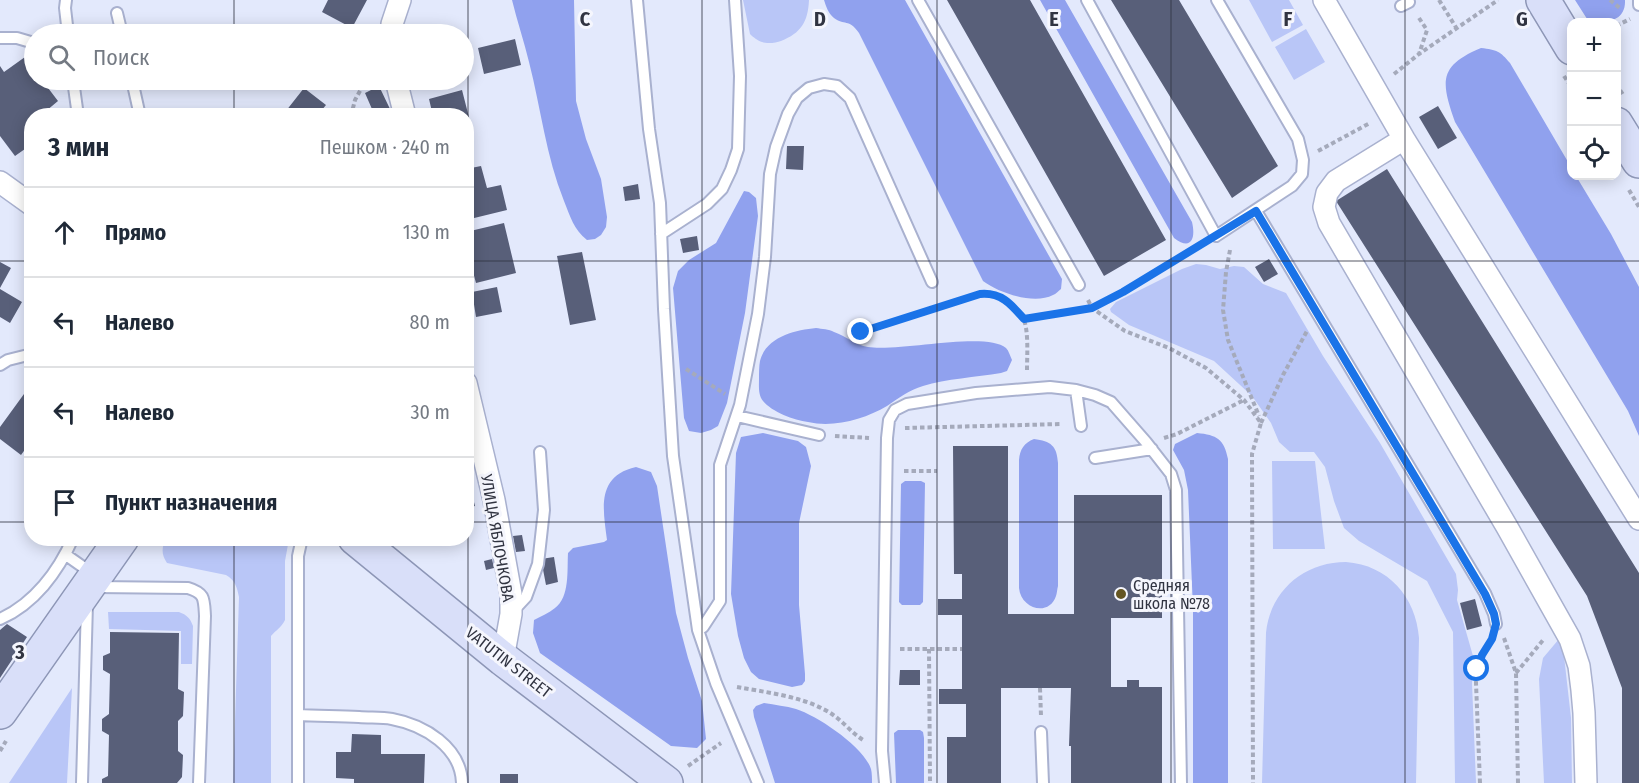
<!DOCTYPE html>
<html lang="ru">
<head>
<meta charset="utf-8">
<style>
  body { margin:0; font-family:"Fira Sans Condensed",sans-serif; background:#f6f6f7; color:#1f2937 }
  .controls { position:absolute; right:18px; top:18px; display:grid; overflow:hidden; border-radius:12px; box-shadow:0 3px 15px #0003 }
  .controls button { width:54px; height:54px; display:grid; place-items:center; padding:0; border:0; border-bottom:2px solid #e0e1e3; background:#fff; color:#1f2937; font:30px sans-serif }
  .stop { position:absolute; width:18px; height:18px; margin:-14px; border:4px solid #1a73e8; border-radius:50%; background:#fff }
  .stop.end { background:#1a73e8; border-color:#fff; box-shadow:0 2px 6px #0008 }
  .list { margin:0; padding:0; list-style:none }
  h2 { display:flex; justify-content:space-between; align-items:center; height:78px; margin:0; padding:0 24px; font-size:26px }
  h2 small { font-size:20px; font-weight:400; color:#747a83 }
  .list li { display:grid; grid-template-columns:39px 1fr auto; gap:18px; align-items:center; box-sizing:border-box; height:90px; padding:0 24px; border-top:2px solid #e0e1e3 }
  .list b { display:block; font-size:22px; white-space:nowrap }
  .list em { font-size:20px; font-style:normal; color:#747a83 }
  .icon { flex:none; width:33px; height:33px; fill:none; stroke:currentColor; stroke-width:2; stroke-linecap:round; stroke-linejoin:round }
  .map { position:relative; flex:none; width:1639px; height:783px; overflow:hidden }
  .search { position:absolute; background:#fff; box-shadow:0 3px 15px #0003; left:24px; top:24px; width:450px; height:66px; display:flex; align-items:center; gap:15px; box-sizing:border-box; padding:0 21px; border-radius:33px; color:#747a83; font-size:22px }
  .panel { position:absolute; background:#fff; box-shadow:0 3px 15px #0003; left:24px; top:108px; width:450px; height:438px; border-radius:24px }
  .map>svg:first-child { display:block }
</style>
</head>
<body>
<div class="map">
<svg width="1639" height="783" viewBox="0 0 1639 783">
  <rect width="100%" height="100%" fill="#e3e9fc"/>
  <!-- green -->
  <path fill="#b9c6f7" d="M743,0h66c-1,22 -8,33 -28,41 -5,2 -14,3 -19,1 -4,-1 -9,-5 -12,-8z
    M1249,0h40l14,25 -31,17z
    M1306,29l19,33 -31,18 -19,-33z
    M1196,264l10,1 14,4 14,-3 10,1 19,17 23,9 37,63 57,87 76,131 2,16 -1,10 16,56 -1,27 4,100h-21l-2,-151 -26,-51 -68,-40 -15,-13 -10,-27 -9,-34 -11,-15h-24l-11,-10 -8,-19 -19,-27 -38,-35 -85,-36 -18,-13 -1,-3 6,-7 66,-33z
    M1272,461h43l10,88h-52z
    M165,539h124l-4,22v59c-4,8 -9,10 -14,16v147h-38l6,-186c-2,-10 -4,-17 -13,-22l-59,-12c-6,-9 -5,-14 -2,-24z
    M1346,562c42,3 70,35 73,76l-3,145h-154l4,-150c4,-42 38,-71 80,-71z
    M108,612h71c8,3 11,6 14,14l-1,38h-11v-33l-72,-2z
    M1559,639l4,8 8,71 1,65h-28l-5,-104 4,-21z
    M72,688l-5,95h-58z"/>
  <!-- forest -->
  <path fill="#90a1ee" d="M512,0h62l2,101 10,38 15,40 6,38 -1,10 -5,8 -6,4 -8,1c-13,-10 -17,-24 -23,-39 -18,-45 -23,-92 -35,-139 -5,-21 -12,-41 -17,-62z
    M824,0h81l157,279 -1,10c-3,2 -5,5 -8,6 -19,10 -54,-2 -70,-14l-124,-248c-10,-15 -15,-7 -25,-15 -6,-5 -8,-12 -10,-18z
    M1040,0h25l127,222c4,17 -1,29 -18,16z
    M1575,0h50c1,22 -19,23 -36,22z
    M1481,48c16,2 19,3 29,15l61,104 1,9h4l35,58 28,53v149l-11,-25 -173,-289c-14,-40 -17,-56 26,-74z
    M744,191l5,1 7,6 2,18 -13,97 -18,90 -9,23 -7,4 -10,3 -12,-2 -5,-13 -11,-130 5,-17 11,-11 27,-17z
    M816,328c6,1 13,1 18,4 12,4 21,13 34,15 31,5 118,-16 138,1 3,3 4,8 6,12l-5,11 -6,2c-25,4 -55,6 -78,13 -14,4 -24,12 -36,20 -22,13 -53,22 -79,16 -14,-2 -36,-10 -45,-21 -5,-6 -4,-15 -4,-22 0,-6 0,-13 1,-18 6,-24 35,-31 56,-33z
    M763,433l35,8 8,6 5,19 -12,57v82l6,69v7l-3,4 -10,2 -33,-8 -8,-7 -7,-14 -6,-22 -7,-42 5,-141 5,-16z
    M1197,433c20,2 27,6 31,26v324h-35v-174l-5,-119 -4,-20 -11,-20 2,-6z
    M1034,439c17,2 23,7 24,24v123c-1,4 -1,7 -2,10 -7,21 -35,13 -37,-8v-128c1,-11 5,-17 15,-21z
    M636,467l15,5 6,14 19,127 12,45 14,43 4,38 -9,9 -26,-2 -131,-93 -7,-20 1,-13c7,-4 15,-7 21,-12 15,-11 12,-38 13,-55l5,-5 31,-6 3,-2c-4,-31 -11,-64 29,-73z
    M905,481h16l4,2 -2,119 -3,3h-18l-3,-3 2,-118z
    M764,703c11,2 22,3 32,6 22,7 68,38 75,60 1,4 1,10 1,14h-97l-21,-66 -1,-7 3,-4z
    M898,730h22l3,2 1,6v45h-28l-2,-50z"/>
  <!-- building -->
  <path fill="#585f79" d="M328,0h39l-15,28 -30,-16z
    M947,0h83l136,240 -62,36z
    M1111,0h68l99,166 -46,32z
    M515,39l6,26 -37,9 -6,-26z
    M25,57l9,13v10h8l16,21 -12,10 4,5h-18v28l-17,12 -15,-20v-70l4,6z
    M379,86l11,23 -15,7 -10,-23z
    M304,88l22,17 -9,11h-35z
    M462,90l11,43 -7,1v-18h-33l-4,-17z
    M1438,106l19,32 -19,11 -19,-32z
    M787,146h17l-1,24 -17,-1z
    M481,166l6,22 14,-3 6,25 -41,10v-51z
    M1387,169l252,404v210h-17v-95l-35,-92 -251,-395z
    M638,184l2,15 -15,2 -2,-14z
    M504,223l12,50 -40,10 -10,-37v-14z
    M697,236l2,14 -16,3 -3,-14z
    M582,252l14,68 -26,5 -13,-69z
    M1269,259l9,15 -14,8 -9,-15z
    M0,262l11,6 -11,20z
    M497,287l5,25 -26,5 -4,-25z
    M0,289l22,13 -12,21 -10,-6z
    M24,394l8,5v41l-11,15 -21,-16v-12z
    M953,446h55v168h66v-119h88v123h-51v69h16v-7h12v7h23v96h-91v-37h-2l2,-58h-70v95h-54v-46h19v-33h-27v-15h23v-74h-24v-16h24v-25h-8z
    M466,471l9,35 -9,2z
    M522,535l3,16 -9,1 -3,-16z
    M554,557l4,25 -12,3 -5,-26z
    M492,559l2,9 -8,2 -2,-9z
    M1475,599l7,27 -15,4 -7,-27z
    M7,624l20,13 -27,41v-48z
    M110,632l69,1 -1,56 6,3 -1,24 -5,5v30l5,4 -1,22 -5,6h-75v-4l6,-3 1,-41 -7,-4v-12l7,-5 1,-40 -7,-4v-14l7,-3z
    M900,670h20v15h-21z
    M352,734l29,1v19h44l-1,29h-70v-4l-18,-1v-26h15z
    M500,774h18v9h-18z"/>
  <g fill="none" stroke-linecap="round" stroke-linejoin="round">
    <defs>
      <path id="service" d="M66,0l-1,8 3,26
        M637,0l12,129 11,74 4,106 9,147 25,174 18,53 42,100
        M918,0l161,285
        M1087,0l129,236 76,-50 10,-12 1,-14 -5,-21 -81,-139
        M1639,0v5
        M1401,6l8,-4 -1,-2
        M117,13l5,21
        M0,38h17l17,5
        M73,80l5,36
        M132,80l8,36
        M1256,211l229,382 9,21 2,10
        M661,234l46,-30 15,-15 9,-19 7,-21 2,-73 -5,-76
        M0,365l8,-5 24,-6
        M1076,390l5,36
        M737,416l82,19
        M1095,458l57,-9
        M66,555l27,19
        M96,587l92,1c17,5 16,11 17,28l-6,167
        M513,611l13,-14 12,-33 6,-54 -4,-58
        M0,619c34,-15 58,-47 73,-81
        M698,630l5,-3 17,-26v-136l20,-60 18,-91 7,-57 5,-83 6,-27 12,-33 9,-16 12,-10 15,-4 13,2 13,12 82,184
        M298,715c20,1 41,1 61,2 11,1 22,0 33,2 32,6 69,28 70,64
        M1041,732l2,51
        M82,783l5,-179
        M298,783v-227l4,-18
        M885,783l-3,-32 5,-313 2,-18 6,-10 12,-6 69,-11 74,-6 26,3 19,5 16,7 35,40 25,32 5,16 5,293"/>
      <path id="minor" d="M1324,0l80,139 235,380
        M392,34v-10l8,-24
        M396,80l9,36
        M1404,139l-68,42 -9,12 -3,14 5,16 178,304 63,112 9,27 3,24 2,23 2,70
        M0,182l32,23
        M466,383l28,117 17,94v20l-8,45"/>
      <path id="primary" d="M1543,0l29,48
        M1616,124l23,37
        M355,538l148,121 163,124
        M0,712l122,-174"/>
    </defs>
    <!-- service casing -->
    <use href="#service" stroke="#a9b1cf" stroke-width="14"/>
    <!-- minor casing -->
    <use href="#minor" stroke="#a9b1cf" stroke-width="24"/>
    <!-- primary casing -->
    <use href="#primary" stroke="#8d96b6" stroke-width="36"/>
    <!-- path -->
    <path stroke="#a5aabb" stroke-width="4" stroke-dasharray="4.5 3" stroke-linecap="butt" d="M1439,0l18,29
      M1610,0l11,9
      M1419,18l8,12 -8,24
      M1616,26l14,-7
      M1394,74l25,-20 79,-54
      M1564,76l8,12
      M1616,84l8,12
      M351,116l4,-16 11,-20
      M1318,151l52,-28
      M1629,190l10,17
      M1230,250l-4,22 -3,38 5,30 31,76
      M1088,300l4,8 33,23 44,17 37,20 38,32 17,23 -9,31 1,329
      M1024,319l68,-11 31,-16 77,-46
      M861,332l119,-38c18,-2 34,8 43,24 6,11 4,39 4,52
      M686,369l39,25
      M1261,423l22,-48 24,-44
      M905,428l157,-4
      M835,436l34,2
      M1164,438l13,-4 67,-34
      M904,471h33
      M1504,638l12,35 2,110
      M900,649h62
      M929,649l1,134
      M1516,673l28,-34
      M737,687c27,5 62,9 86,22 16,7 26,22 40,31
      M1040,688l1,28
      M0,751l6,-10
      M688,766l33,-23
      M1480,783l-4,-100c1,-17 7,-29 16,-44"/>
    <!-- service -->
    <use href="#service" stroke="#fff" stroke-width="10"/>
    <!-- minor -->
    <use href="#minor" stroke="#fff" stroke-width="21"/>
    <!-- primary -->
    <use href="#primary" stroke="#d9dff9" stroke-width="33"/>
  </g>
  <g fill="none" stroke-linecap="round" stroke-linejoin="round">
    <!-- route -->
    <path stroke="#1a73e8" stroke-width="8" d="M861,332l119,-38c21,-2 31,10 44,25l68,-11 31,-16 133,-81 229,383 9,20 2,10 -4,15 -10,16 -5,14"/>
  </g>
  <!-- grid -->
  <path fill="none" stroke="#313441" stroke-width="1.5" stroke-opacity="0.55" d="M234,0v34M468,0v783M702,0v783M937,0v783M1171,0v783M1405,0v783M234,80v36M0,261h32M466,261h1173M0,522h32M466,522h1173M234,538v245"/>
  <!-- markers -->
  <circle fill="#645522" stroke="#f5f6fd" stroke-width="2" cx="1121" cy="594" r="6"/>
  <g text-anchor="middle" stroke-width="6" stroke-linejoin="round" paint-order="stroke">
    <!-- street labels -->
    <g font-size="16" fill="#313441" stroke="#f5f6fd">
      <text transform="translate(498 538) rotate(80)" y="6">УЛИЦА ЯБЛОЧКОВА</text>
      <text transform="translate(509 662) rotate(38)" y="6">VATUTIN STREET</text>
    </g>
    <!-- poi labels -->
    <g font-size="16" fill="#313441" stroke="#f5f6fd" text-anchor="start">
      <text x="1133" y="591">Средняя<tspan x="1133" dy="18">школа №78</tspan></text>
    </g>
  </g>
  <g font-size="20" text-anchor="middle" font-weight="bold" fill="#313441" stroke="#f5f6fd" stroke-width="6" stroke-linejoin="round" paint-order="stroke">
    <text x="585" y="26">C</text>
    <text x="820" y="26">D</text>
    <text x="1054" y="26">E</text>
    <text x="1288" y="26">F</text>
    <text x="1522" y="26">G</text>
    <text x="20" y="659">3</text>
  </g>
</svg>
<div class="controls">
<button>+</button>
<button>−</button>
<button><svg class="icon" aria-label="locate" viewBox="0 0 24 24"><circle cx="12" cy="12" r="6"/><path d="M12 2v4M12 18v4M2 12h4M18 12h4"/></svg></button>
</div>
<div class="stop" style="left:1477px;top:669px"></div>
<div class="stop end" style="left:861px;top:332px"></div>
<div class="search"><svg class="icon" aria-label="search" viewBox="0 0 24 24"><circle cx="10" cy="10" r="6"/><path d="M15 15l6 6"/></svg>Поиск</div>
<section class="panel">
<h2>3 мин<small>Пешком · 240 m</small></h2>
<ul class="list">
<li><svg class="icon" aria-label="ahead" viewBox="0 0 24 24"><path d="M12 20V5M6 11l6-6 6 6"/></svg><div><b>Прямо</b></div><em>130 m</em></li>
<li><svg class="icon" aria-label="left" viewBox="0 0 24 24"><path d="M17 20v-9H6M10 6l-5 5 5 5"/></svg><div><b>Налево</b></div><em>80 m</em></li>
<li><svg class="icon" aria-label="left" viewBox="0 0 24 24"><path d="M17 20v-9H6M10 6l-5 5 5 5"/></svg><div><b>Налево</b></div><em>30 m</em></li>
<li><svg class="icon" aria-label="arrive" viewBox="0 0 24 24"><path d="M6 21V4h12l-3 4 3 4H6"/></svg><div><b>Пункт назначения</b></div></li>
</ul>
</section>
</div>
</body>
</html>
